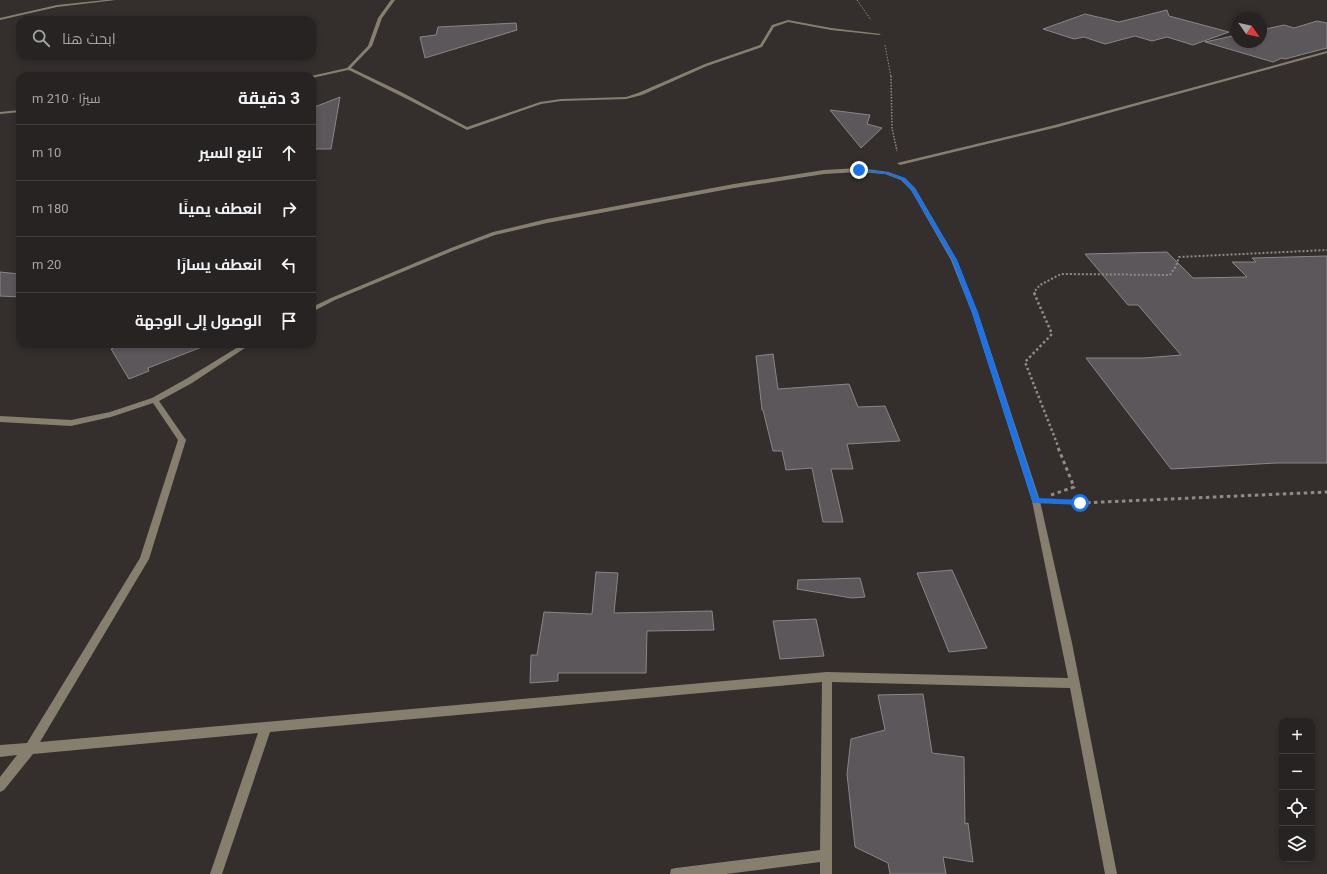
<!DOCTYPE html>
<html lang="ar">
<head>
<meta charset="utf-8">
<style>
  body { margin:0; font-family:Roboto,Cairo,sans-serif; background:#332f2f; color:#f1f3f6; direction:rtl }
  .controls { position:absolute; right:12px; bottom:12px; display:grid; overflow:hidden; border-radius:8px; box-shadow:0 2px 6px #0003 }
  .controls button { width:36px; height:36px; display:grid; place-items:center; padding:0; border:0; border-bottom:1px solid #434040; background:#272322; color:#f1f3f6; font:20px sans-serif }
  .compass { position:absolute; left:1231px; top:12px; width:36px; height:36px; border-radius:50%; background:#272322; box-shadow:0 2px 6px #0003; rotate:124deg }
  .stop { position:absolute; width:12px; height:12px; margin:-9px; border:3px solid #1a73e8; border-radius:50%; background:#fff }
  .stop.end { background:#1a73e8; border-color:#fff; box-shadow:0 1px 4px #0008 }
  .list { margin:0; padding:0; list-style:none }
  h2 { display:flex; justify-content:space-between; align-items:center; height:52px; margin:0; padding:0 16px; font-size:17px }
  h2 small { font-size:13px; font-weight:400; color:#a4a4a5 }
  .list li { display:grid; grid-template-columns:26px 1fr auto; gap:12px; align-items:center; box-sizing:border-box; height:56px; padding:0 16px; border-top:1px solid #434040 }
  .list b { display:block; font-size:15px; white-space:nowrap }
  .list em { font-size:13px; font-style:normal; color:#a4a4a5 }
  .icon { flex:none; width:22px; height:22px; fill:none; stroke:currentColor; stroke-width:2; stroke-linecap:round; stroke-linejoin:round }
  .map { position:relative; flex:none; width:1327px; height:874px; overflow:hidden; direction:ltr }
  .search { position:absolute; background:#272322; box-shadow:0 2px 6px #0003; left:16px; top:16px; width:300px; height:44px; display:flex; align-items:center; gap:10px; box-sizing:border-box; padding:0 14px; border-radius:12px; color:#a4a4a5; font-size:15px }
  .panel { position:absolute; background:#272322; box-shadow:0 2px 6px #0003; left:16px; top:72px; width:300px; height:276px; border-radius:12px; direction:rtl }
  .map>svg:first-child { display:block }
</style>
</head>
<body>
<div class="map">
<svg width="1327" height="874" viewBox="0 0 1327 874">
  <rect width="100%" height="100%" fill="#342f2d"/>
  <!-- building -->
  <path fill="#5c575a" stroke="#8a8588" d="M1167,10l2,6 60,16 -36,13 -26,-8 -15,4 -17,-5 -30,8 -21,-7 -10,2 -31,-10 42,-15 34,8z
    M1317,21l10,2v25l-42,11 -3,-1 -9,4 -68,-20 32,-7v7h24v-12l23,-5 10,3z
    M516,23l1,7 -92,28 -5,-21 16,-2 2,-8z
    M340,97l-9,52h-19v-41z
    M830,110l40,5 -3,9 15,4 -21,20z
    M1167,252l26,26 54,-1 -15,-15h24l-4,-4 75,-2v207h-51l-105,6 -85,-111h58l37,-3 -43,-50h-10l-43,-51z
    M0,272l20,2v23l-20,-1z
    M124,344h83v1l-59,23 1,3 -20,8 -18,-30z
    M773,354l5,35 71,-5 9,23 27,-1 15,35 -53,3 6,25h-22l12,53h-20l-11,-54 -26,2 -4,-19h-9l-10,-41h-1l-6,-54z
    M952,570l35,78 -38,4 -32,-79z
    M596,572l22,1 -4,40 98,-2 2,19 -67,1 -1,42h-88v8l-28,2 1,-28h6l7,-43 48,2z
    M860,578l5,19 -13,1 -55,-9 1,-9z
    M816,619l8,37 -44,3 -7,-38z
    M923,694l9,59 32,4 1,67 3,-1 5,39 -30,-5 3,17h-56l-2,-11 -33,-16 -8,-73 4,-35 34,-9 -7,-35z"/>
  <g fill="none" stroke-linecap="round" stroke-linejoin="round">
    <!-- path-far4 -->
    <path stroke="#8f8b89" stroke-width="1" stroke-dasharray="1.5 1.5" stroke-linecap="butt" d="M857,0l14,20
      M885,45l6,32"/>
    <!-- path-far3 -->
    <path stroke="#8f8b89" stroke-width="1.5" stroke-dasharray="1.5 1.5" stroke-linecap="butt" d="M891,76l1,52 5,23"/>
    <!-- path-far2 -->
    <path stroke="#8f8b89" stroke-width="2" stroke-dasharray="2 2" stroke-linecap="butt" d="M1035,294l-1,-2 6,-7 21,-11 109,1 6,-9 3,-9 148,-7"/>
    <!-- path-far1 -->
    <path stroke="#8f8b89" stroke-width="2.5" stroke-dasharray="2.5 2.5" stroke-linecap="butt" d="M1034,293l18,41 -27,28 33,84"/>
    <!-- path -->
    <path stroke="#8f8b89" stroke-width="3" stroke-dasharray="3.5 3.5" stroke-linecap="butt" d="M1051,495l23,-8 -17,-42
      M1052,502l28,1 247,-11"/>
    <!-- minor -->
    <path fill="#877f6e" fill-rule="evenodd" d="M105,0h11l-59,7 -57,13v-2l57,-13z
      M391,0h4l-13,18 -10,28 -21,22 50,24 66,35 73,-25 21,-3 65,-2 12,-4 67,-29 55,-19 12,-20 16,-5 43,8 50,6 -2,1 -48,-5 -43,-8 -14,5 -12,20 -55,19 -65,29 -16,4 -65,2 -20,3 -74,26 -58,-30 -58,-29 -3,-1 -36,8 -1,-2 36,-8 21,-22 10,-28z
      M1327,51v2l-269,74 -158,38 -3,-2 158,-38z
      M20,110v2l-20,2v-2z
      M859,168l29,4 17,6 10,10 42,72 21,53 62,188 32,142 45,231h-12l-35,-186 -238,-6v192h-12v-12l-94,12h-56l1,-5 5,-1 144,-18 2,-168 -552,50 -48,142h-12l48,-141 -225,21 -29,36 -4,2v-15l17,-22 -17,2v-12l27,-2 113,-185 38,-118 -25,-37 -42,14 -40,9 -71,-4v-6l71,4 39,-8 42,-14 34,-19 57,-35h8l-59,39 -33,18 27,39 -37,119 -109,183 787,-70 241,6 -36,-177 -60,-188 -21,-53 -40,-70 -10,-10 -16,-6 -26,-2 -35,2 -90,14 -187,35 -52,12 -40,15 -120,50 -23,12v-5l19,-9 120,-50 42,-16 54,-13 187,-35 90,-14z"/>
  </g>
  <!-- route -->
  <path fill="#1a73e8" d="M859,169l27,3 19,6 10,11 42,71 21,53 60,185 42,2 4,3 -1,2 -50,-2 -61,-190 -20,-53 -41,-70 -9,-10 -16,-6 -28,-3z"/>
</svg>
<div class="controls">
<button>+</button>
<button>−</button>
<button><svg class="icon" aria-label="locate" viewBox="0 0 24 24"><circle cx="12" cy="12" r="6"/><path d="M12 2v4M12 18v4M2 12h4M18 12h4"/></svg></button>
<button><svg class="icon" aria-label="layers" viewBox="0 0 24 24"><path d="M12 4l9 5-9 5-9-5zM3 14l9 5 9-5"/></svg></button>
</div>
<svg class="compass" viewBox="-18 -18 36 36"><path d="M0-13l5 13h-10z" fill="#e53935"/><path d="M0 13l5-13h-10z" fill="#a4a4a5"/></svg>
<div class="stop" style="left:1080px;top:503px"></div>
<div class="stop end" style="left:859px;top:170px"></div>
<div class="search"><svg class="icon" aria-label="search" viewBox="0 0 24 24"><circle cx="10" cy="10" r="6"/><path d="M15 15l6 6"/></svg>ابحث هنا</div>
<section class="panel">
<h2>3 دقيقة<small>سيرًا · 210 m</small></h2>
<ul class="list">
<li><svg class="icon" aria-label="ahead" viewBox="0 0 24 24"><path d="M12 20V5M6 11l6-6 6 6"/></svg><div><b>تابع السير</b></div><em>10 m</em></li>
<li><svg class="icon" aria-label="right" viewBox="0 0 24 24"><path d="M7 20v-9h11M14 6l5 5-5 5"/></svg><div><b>انعطف يمينًا</b></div><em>180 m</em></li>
<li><svg class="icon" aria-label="left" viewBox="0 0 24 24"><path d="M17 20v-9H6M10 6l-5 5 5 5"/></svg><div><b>انعطف يسارًا</b></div><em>20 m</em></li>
<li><svg class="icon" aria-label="arrive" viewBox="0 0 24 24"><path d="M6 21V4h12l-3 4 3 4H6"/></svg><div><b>الوصول إلى الوجهة</b></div></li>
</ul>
</section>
</div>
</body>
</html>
